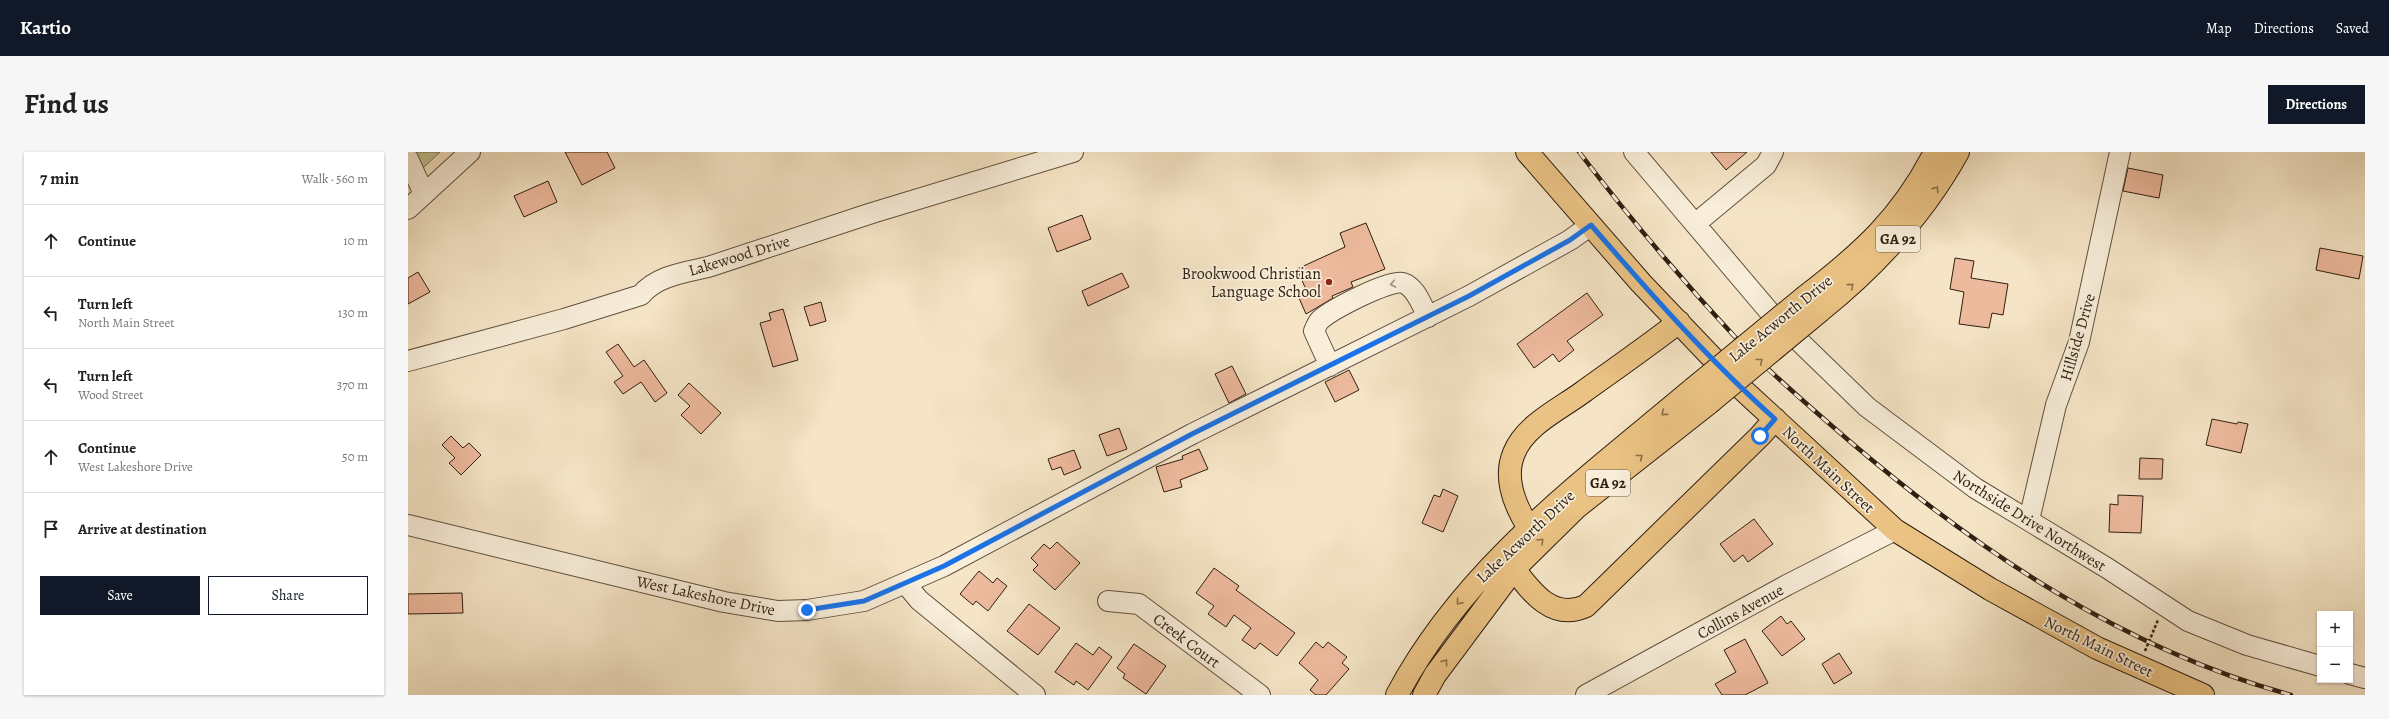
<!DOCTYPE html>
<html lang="en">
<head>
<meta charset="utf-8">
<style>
  body { margin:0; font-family:Alegreya,serif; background:#f6f6f6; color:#202124 }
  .controls { position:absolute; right:12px; bottom:12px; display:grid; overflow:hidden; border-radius:0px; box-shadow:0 1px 3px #0004 }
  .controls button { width:36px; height:36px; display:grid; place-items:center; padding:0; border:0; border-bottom:1px solid #e0e0e0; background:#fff; color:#202124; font:20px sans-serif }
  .stop { position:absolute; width:12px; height:12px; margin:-9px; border:3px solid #1a73e8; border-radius:50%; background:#fff }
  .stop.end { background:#1a73e8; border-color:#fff; box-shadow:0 1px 4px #0008 }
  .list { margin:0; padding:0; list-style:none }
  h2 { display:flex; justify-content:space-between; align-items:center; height:52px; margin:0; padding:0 16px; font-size:17px }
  h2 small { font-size:13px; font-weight:400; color:#757577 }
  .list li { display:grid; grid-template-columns:26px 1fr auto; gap:12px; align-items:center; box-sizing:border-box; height:72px; padding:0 16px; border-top:1px solid #e0e0e0 }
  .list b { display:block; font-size:15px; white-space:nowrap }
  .list p { margin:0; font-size:13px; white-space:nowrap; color:#757577 }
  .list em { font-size:13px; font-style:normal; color:#757577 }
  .actions { display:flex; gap:8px; padding:12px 16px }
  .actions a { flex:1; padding:9px 0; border:1px solid #111827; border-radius:0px; text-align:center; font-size:14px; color:#111827 }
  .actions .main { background:#111827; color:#fff }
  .icon { flex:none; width:22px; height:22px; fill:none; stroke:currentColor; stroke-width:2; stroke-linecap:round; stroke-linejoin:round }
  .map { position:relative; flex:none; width:1957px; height:543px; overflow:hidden; border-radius:0px }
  header { display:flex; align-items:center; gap:24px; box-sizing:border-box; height:56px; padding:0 20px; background:#111827; color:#fff }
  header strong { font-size:19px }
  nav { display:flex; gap:22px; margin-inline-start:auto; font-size:14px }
  .intro { display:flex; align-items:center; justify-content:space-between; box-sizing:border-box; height:96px; padding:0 24px }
  h1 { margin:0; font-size:28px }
  .button { padding:10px 18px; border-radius:0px; background:#111827; color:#fff; font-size:14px; font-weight:700 }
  main { display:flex; gap:24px; padding:0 24px }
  aside { flex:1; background:#fff; border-radius:0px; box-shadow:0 1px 3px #0004 }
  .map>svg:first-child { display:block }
</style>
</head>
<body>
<header>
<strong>Kartio</strong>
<nav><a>Map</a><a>Directions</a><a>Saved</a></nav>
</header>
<div class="intro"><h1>Find us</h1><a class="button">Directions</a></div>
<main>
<aside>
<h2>7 min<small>Walk · 560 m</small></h2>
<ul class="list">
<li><svg class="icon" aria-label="ahead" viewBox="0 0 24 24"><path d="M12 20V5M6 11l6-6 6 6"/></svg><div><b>Continue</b></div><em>10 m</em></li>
<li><svg class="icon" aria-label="left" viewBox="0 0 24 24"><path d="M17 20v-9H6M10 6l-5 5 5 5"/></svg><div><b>Turn left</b><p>North Main Street</p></div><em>130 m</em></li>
<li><svg class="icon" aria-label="left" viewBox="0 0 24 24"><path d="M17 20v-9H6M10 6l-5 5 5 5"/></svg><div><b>Turn left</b><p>Wood Street</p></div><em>370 m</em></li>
<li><svg class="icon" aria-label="ahead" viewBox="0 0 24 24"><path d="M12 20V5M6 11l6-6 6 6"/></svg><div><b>Continue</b><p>West Lakeshore Drive</p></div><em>50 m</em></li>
<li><svg class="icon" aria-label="arrive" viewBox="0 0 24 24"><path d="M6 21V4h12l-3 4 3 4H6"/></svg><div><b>Arrive at destination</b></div></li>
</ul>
<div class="actions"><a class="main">Save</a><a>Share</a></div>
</aside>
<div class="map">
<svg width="1957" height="543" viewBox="0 0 1957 543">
  <rect width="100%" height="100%" fill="#f5e5c6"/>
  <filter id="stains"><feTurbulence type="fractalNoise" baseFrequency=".005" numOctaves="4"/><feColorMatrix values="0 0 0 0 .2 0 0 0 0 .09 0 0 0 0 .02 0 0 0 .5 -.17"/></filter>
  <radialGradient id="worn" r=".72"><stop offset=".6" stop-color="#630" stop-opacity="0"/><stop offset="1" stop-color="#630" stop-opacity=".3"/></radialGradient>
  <!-- green -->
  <path fill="#c0c392" stroke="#787052" d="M0,0h32l-32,30z"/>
  <!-- building -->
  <path fill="#eeba9e" stroke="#2f1e11" d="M157,0h42l8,16 -33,17z
    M1303,0h36l-21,18z
    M1720,16l35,7 -4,23 -36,-7z
    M140,29l9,21 -33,15 -10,-21z
    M674,63l9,24 -34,13 -9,-24z
    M958,71l19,46 -34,13 2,5 -21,9 1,2 -27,16 -7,-16 9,-4 -11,-25 48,-22 -5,-14z
    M1912,96l43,8 -4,23 -43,-9z
    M1547,106l19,3 -3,17 37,6 -5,31 -11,-2 -3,15 -30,-4 5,-32 -14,-3z
    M10,120l12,20 -22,12v-26z
    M714,121l7,14 -41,19 -6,-15z
    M1179,141l16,22 -36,26 7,9 -15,12 -6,-8 -19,14 -17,-24z
    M413,150l5,19 -16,5 -6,-19z
    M375,157l15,51 -25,7 -13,-44 11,-3 -2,-7z
    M210,192l16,23 10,-7 23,33 -12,9 -14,-20 -18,12 -9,-12 9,-6 -17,-24z
    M824,214l14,28 -17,9 -14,-29z
    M941,218l10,20 -24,12 -10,-20z
    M281,231l32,30 -20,21 -20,-19 9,-9 -12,-11z
    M1804,267l25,5 1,-2 10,2 -7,29 -35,-8z
    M711,276l8,21 -20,7 -8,-21z
    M43,284l12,12 6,-5 12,12 -20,20 -12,-12 6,-5 -13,-13z
    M791,297l9,20 -28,11 2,7 -18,5 -8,-25 27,-8 -1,-3z
    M666,298l7,18 -17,7 -3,-8 -9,3 -4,-11z
    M1732,306l23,1 -1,20h-23z
    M1035,337l15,7 -15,36 -21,-9 12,-28 6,2z
    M1710,343l25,1 -2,37 -32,-1 1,-28 8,1z
    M1346,367l19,25 -25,18 -5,-7 -9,7 -14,-18z
    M649,390l23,21 -25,27 -22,-20 5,-5 -7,-7 13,-14 6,5z
    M806,416l25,18 -3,4 59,43 -18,23 -17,-13 -5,6 -13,-9 9,-12 -17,-13 -8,12 -18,-13 6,-8 -18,-13z
    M571,419l14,12 4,-5 10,8 -19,25 -12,-10 -3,4 -13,-11z
    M54,441l1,20 -55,1v-20z
    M621,452l31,24 -22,27 -31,-24z
    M1373,464l6,8 4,-3 14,18 -23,17 -20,-25z
    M1337,487l23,44 -23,12h-23l-7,-11 21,-12 -12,-22z
    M908,490l7,6 5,-6 19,15 -5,6 7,6 -23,26h-10l-6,-5 8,-10 -19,-17z
    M668,491l17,12 6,-8 13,10 -24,33 -12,-9 -2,4 -19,-13z
    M726,492l32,22 -20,28 -23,-16 2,-4 -8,-6z
    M1431,501l13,20 -18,11 -12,-20z"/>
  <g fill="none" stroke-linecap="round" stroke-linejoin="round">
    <defs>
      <path id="minor" d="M1226,0l139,164 94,91 108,81 132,80 81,53 59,24 73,21
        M0,7l16,35
        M0,57l62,-57
        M1287,72l71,-59 7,-13
        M0,209l156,-42 77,-24c15,-19 45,-23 67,-28l164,-54 201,-61
        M922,214l-16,-35c2,-4 3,-8 6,-11 11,-10 69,-41 83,-37 13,4 19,23 25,34
        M1621,368l27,-115 23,-63 41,-190
        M0,373l316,77 54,9 29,-1 57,-9 80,-35 248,-132 277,-138 101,-56 21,-15
        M497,431l14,17 116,95
        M700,449l31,3 121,91
        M1942,522l15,4
        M1178,543l201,-110 108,-55"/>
      <path id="major" d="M1119,0l114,131 102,107 152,140 95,59 107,59 106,47
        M1398,144c56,-43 96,-79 129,-144
        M1412,159c56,-45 103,-96 138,-159
        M1121,376c-14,-22 -26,-49 -15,-75 11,-28 46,-44 69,-61 32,-23 65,-46 96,-70
        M1106,417c18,24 39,52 72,37l174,-170 15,-17
        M989,543c68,-129 188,-215 297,-307
        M1016,543l11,-20 79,-106 63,-62 132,-104"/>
    </defs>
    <!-- minor casing -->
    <use href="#minor" stroke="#60503e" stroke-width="22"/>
    <!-- major casing -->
    <use href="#major" stroke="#2f1e11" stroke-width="24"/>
    <!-- path -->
    <path stroke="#2f1e11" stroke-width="2.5" stroke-dasharray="3 2" stroke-linecap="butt" d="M1737,499l13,-31"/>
    <!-- minor -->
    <use href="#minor" stroke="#f8eeda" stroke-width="20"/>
    <!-- major -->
    <use href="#major" stroke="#eac283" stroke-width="22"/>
    <defs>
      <path id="rail" d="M1171,0c49,64 101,126 156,185 35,36 74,69 112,102 131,112 276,210 444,256"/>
    </defs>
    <!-- rail casing -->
    <use href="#rail" stroke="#2f1e11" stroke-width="4.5"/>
    <!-- rail -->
    <use href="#rail" stroke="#f8eeda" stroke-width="3" stroke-dasharray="9" stroke-linecap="butt"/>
    <defs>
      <path id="major-bridge" d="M1286,236l112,-92
        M1301,251l111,-92"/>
    </defs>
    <!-- major-bridge casing -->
    <use href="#major-bridge" stroke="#2f1e11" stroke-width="24" stroke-linecap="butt"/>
    <!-- major-bridge -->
    <use href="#major-bridge" stroke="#eac283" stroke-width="22"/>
  </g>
  <!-- one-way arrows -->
  <defs><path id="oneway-chevron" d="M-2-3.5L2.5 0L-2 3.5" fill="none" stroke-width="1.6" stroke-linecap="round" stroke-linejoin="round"/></defs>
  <g stroke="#8c704a">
    <use href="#oneway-chevron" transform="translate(1528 37) rotate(-57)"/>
    <use href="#oneway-chevron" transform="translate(1443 134) rotate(-41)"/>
    <use href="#oneway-chevron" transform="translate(1352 209) rotate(-39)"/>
    <use href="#oneway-chevron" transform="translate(1256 261) rotate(140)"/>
    <use href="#oneway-chevron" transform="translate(1232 305) rotate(-38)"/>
    <use href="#oneway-chevron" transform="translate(1133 389) rotate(-45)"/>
    <use href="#oneway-chevron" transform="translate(1051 450) rotate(129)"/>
    <use href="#oneway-chevron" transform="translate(1037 510) rotate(-53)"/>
  </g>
  <use stroke="#9e9080" href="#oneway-chevron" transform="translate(985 132) rotate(169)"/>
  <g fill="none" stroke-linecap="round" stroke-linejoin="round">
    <!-- route -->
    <path stroke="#1a73e8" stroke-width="5" d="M399,458l57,-9 80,-35 248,-132 277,-138 101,-56 21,-15c58,67 118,135 184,194l-15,17"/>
  </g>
  <!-- markers -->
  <circle fill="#8f2418" stroke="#f8eeda" stroke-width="1.5" cx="921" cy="130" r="4"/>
  <g text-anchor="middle" stroke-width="3.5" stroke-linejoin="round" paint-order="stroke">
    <!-- shield labels -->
    <g fill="#f8eeda" stroke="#6b5c4d" stroke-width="1">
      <rect x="1468" y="74" width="44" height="26" rx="3"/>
      <rect x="1178" y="318" width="44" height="26" rx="3"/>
    </g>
    <g font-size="15" font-weight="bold" fill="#2f1e11">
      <text x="1490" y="92">GA 92</text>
      <text x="1200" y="336">GA 92</text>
    </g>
    <!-- street labels -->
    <g font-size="16" fill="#2f1e11" stroke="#f8eeda">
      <text transform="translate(331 103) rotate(-17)" y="6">Lakewood Drive</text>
      <text transform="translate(1372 166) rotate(-39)" y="6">Lake Acworth Drive</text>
      <text transform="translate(1669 185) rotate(-74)" y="6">Hillside Drive</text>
      <text transform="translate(1421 317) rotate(43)" y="6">North Main Street</text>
      <text transform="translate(1622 368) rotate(32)" y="6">Northside Drive Northwest</text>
      <text transform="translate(1117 384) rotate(-43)" y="6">Lake Acworth Drive</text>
      <text transform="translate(298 443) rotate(12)" y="6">West Lakeshore Drive</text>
      <text transform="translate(1332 459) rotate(-29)" y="6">Collins Avenue</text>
      <text transform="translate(779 488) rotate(37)" y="6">Creek Court</text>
      <text transform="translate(1691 494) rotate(26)" y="6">North Main Street</text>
    </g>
    <!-- poi labels -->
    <g font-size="16" fill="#2f1e11" stroke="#f8eeda" text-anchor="end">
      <text x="913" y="127">Brookwood Christian<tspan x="913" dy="18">Language School</tspan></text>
    </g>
  </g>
  <rect width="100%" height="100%" filter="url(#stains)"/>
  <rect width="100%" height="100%" fill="url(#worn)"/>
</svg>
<div class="controls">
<button>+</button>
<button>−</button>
</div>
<div class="stop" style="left:1352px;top:284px"></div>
<div class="stop end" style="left:399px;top:458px"></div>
</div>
</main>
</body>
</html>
